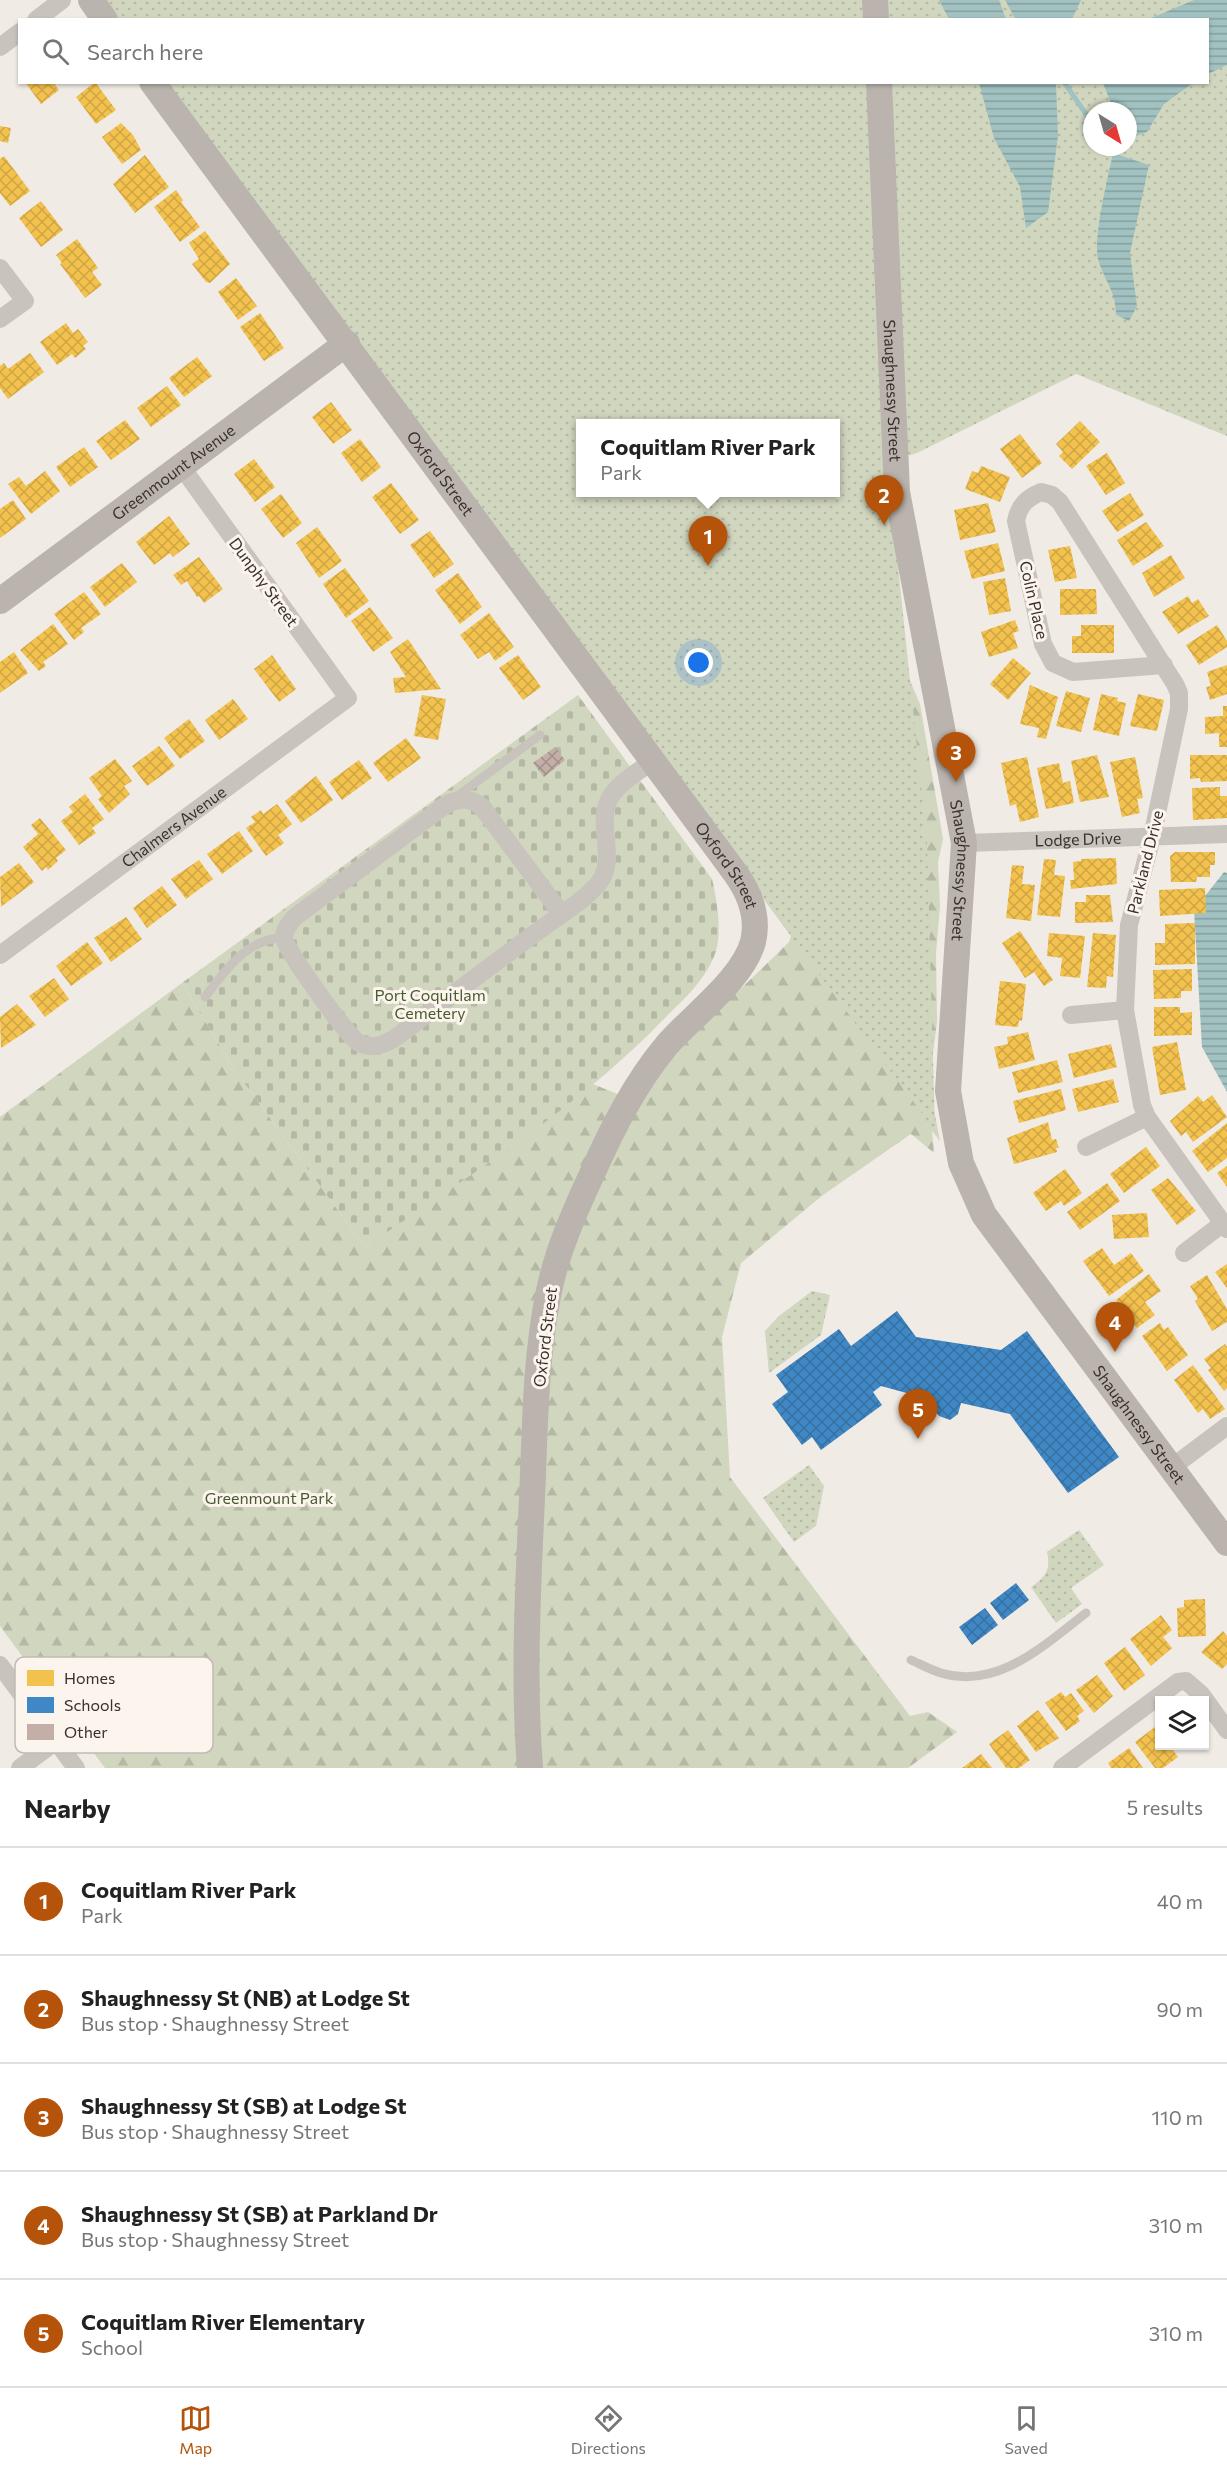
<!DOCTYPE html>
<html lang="en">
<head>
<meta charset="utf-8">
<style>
  body { margin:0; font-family:Commissioner,sans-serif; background:#f2f2f2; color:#222 }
  .controls { position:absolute; right:18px; bottom:18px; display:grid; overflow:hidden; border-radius:0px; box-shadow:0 2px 4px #0004 }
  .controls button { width:54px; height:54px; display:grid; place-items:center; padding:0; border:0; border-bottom:2px solid #e0e0e0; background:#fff; color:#222; font:30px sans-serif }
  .compass { position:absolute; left:1083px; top:102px; width:54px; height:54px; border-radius:50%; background:#fff; box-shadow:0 2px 4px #0004; rotate:143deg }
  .you { position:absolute; left:699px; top:663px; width:21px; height:21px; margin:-15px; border:4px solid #fff; border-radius:50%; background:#1a73e8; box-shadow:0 0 0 9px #1a73e833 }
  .badge { display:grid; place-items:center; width:39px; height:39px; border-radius:50%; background:#b45309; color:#fff; font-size:20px; font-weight:700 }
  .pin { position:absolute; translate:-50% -50px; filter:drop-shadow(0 2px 3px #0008) }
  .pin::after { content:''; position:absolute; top:32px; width:21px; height:18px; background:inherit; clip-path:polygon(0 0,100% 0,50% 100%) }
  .popup { position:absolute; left:576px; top:419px; width:264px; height:78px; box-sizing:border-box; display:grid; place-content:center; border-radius:0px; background:#fff; filter:drop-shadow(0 2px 4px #0005); font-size:20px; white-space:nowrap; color:#767676 }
  .popup b { font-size:22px; color:#222 }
  .popup::after { content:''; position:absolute; left:50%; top:100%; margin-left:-12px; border:12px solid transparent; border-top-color:#fff }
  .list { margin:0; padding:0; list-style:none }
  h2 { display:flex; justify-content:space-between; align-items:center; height:78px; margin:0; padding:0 24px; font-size:26px }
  h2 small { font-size:20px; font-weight:400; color:#767676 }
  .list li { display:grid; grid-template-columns:39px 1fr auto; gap:18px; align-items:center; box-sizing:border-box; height:108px; padding:0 24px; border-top:2px solid #e0e0e0 }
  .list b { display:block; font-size:22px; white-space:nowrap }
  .list p { margin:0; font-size:20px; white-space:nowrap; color:#767676 }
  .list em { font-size:20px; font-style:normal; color:#767676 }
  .icon { flex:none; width:33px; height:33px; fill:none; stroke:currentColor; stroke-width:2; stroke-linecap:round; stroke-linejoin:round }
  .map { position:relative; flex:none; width:1227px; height:1768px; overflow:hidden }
  .search { position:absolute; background:#fff; box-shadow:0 2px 4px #0004; left:18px; right:18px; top:18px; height:66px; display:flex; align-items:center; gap:15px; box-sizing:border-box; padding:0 21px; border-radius:0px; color:#767676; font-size:22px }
  .sheet { height:618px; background:#fff }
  nav { display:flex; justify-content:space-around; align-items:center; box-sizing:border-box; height:84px; border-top:2px solid #e0e0e0; background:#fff; font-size:16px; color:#767676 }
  nav a { display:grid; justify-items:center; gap:3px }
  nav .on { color:#b45309 }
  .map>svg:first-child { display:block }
</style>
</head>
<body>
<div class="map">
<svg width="1227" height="1768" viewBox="0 0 1227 1768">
  <defs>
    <pattern id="forest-firs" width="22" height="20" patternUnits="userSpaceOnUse" patternTransform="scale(1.5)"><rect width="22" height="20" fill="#d1d6bf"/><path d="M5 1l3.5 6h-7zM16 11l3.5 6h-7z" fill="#b4b8a4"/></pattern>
    <pattern id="cemetery-stones" width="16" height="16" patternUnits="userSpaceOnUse" patternTransform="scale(1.5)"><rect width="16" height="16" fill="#d1d6bf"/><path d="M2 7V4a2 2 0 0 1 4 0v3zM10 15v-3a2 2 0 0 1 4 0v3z" fill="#b4b8a4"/></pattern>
    <pattern id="park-dots" width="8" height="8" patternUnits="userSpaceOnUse" patternTransform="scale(1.5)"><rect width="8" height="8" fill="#d1d6bf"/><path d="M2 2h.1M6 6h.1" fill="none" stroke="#b4b8a4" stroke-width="1.8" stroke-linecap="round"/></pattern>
    <pattern id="water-rules" width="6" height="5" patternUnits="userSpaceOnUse" patternTransform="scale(1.5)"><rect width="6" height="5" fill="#a1c2c1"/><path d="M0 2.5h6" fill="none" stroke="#849e9d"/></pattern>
    <pattern id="homes-cross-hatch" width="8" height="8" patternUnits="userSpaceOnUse" patternTransform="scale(1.5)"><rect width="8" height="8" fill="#f2c14e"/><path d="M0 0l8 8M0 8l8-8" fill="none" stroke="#d0a644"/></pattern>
    <pattern id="schools-cross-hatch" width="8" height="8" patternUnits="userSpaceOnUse" patternTransform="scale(1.5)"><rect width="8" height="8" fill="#3f88c5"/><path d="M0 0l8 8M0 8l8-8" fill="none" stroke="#3670a0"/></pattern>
    <pattern id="building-cross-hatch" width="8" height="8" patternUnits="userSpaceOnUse" patternTransform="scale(1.5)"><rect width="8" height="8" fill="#c3afa7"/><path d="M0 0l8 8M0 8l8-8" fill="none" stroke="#a08f88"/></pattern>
  </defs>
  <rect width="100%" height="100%" fill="#f0ebe5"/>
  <!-- forest -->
  <path fill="url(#forest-firs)" fill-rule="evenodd" d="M853,83l48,577 19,44 23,135 -5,23 2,44 -4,47 1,69 -8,62 11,57 -8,-10 2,22 -23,-19 -88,61 -82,68 -19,74 8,140 180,239 18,-4 29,20 -49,36h-803l-105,-142v-509l182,-134 52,86 131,178 228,-163 46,19c41,-62 98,-109 150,-161l6,-17 -353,-479zM580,424h256v68h-256z"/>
  <!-- cemetery -->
  <path fill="url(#cemetery-stones)" d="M578,695l134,184c5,21 10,51 4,72 -9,28 -32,48 -52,68 -87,90 -196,157 -299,228l-131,-178 -52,-86z"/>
  <!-- park -->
  <path fill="url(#park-dots)" fill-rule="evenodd" d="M100,0h1127v436l-151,-62 -159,79 -30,9 40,380 8,289 -775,-1048 1048,-1v-62h-1094zM1092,111h36v36h-36zM580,424h256v68h-256z
    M812,1291l18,4 -9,40 -52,38 -4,-42 14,-15z
    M809,1465l15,21 -8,40 -22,16 -31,-44z
    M1079,1530l25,35 -33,23 11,16 -26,19 -25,-36c15,-10 20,-18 16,-35z"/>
  <!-- water -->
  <path fill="url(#water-rules)" d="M939,0h60l7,19h-57z
    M1005,0h76l-9,19 -56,1z
    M1194,0h33v65l-19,9v-54l-59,-1z
    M979,83h77l2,53 -10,76 -22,16 -6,-41 -26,-49z
    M1103,83h90l-29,21 -17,28 -19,7v-28h-14z
    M1113,153l36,12 -19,88 7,53 -8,15 -13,-6c0,-24 -12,-35 -18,-56 -5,-22 10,-82 15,-106z
    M1224,872l3,1v219l-25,-45 -8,-137z"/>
  <!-- homes -->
  <path fill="url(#homes-cross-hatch)" d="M25,82h34l-4,3 4,5 -18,14z
    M95,82l21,28 -20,14 -20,-27z
    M121,123l12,12 8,15 -19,14 -20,-27z
    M0,126l11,2 -3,15 -8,-2z
    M145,155l24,32 -34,26 -22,-29z
    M4,156l26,35 -20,15 -10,-13v-34z
    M176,190l7,10 -2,2 19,25 -20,15 -26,-35z
    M41,201l22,29 -22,17 -22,-29z
    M205,231l25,33 -20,19 -4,-1 -14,-18 7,-5 -10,-16z
    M77,239l21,29 -6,4 10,13 -17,13 -25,-34 2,-1 -6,-8z
    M236,278l21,28 -19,14 -20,-28z
    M260,313l24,35 -20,13 -24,-34z
    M66,323l7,10 5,-4 10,13 -5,4 3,3 -11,9 -3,-4 -15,11 -17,-23z
    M30,353l14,19 -36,27 -8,-11v-22l4,-3 4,6z
    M197,357l15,19 -28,21 -15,-19z
    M167,386l14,19 -30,22 -14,-19z
    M331,402l21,28 -19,14 -21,-27z
    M125,420l15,19 -29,21 -15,-19z
    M1080,421l20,21 -28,27 -13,-13 4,-4 -7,-8z
    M1020,434l22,29 -20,15 -22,-29z
    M360,439l21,28 -19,15 -21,-29z
    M84,447l14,20 -28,20 -14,-20z
    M1107,453l18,30 -19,12 -20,-29z
    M254,459l21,28 -20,15 -21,-28z
    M981,466l29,11 -10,25 -35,-13 7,-18 6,2z
    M45,471l15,20 -29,23 -23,-30 11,-7 7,9z
    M391,483l28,37 -19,14 -28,-37z
    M1130,493l14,22 -27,17 -15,-21z
    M281,494l21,29 -19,15 -22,-29z
    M13,500l13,19 -26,19v-29z
    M988,503l8,29 -36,8 -6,-30z
    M169,516l21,28 -17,13 -3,-4 -16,12 -18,-23z
    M1146,522l18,24 -31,20 -16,-26z
    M317,527l25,34 -23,17 -23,-35z
    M430,531l24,33 -20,14 -24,-33z
    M998,543l7,28 -33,8 -8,-28z
    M1070,546l7,32 -22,4 -7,-32z
    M1171,555l14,23 -31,19 -12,-24z
    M199,557l24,32 -19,14 -5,-7 -2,1 -10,-16 -6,4 -8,-10z
    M122,563l15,19 -32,25 -15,-20z
    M345,568l24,33 -23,17 -23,-34z
    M458,573l24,34 -22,17 -25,-34z
    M1005,578l6,33 -22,4 -6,-33z
    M1060,589h36l1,25 -37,1z
    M84,592l17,22 -20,14 3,4 -10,8 -20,-26z
    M1188,596l4,7 6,-4 11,17 -31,18 -16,-22z
    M370,607l23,31 -20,14 -22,-31z
    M489,613l25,34 -19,14 -6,-9 -11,7 -18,-24z
    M1015,620l4,11 -6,2 5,15 -29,9 -8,-25z
    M53,624l15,20 -25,18 3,4 -7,5 -19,-21z
    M1081,625h33v28h-42v-17h9z
    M1217,625l10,16v6l-28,18 -13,-20z
    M408,639l33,50 -46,4 -2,-15 13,-1 -16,-25z
    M14,652l14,21 -28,20v-31z
    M272,655l24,34 -17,13 -25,-33z
    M518,655l23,32 -18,13 -24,-32z
    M1013,658l18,15 -23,27 -18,-16z
    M1227,665v29l-17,6 -4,-13 5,-1 -4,-14z
    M1030,685l28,12 -12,42 -9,-2 2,-9 -19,-4z
    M1066,691l24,7 -9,34 -25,-6z
    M1101,694l17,4 -1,3 9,2 -7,33 -26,-6z
    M1138,694l26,6 -7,31 -27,-5z
    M422,695l24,4 -8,41 -24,-4z
    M233,699l15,20 -29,21 -14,-20z
    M1223,706h4v41h-8v-14l-14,1v-17l18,-1z
    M189,719l16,22 -25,18 -16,-21z
    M406,738l15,20 -33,24 -15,-19z
    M159,746l16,20 -28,20 -15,-20z
    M1097,755l12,42 -29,5 -9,-41z
    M1190,755h37v26l-26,1 -1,-4 -10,1z
    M1027,757l12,60 -19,5 -4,-18 -6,2 -9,-43z
    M1135,757l8,41 -6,1 3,14 -18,4 -12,-55z
    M115,759l17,22 -8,5 6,8 -21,19 -11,-14 4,-3 -13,-18z
    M359,760l13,18 -30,22 -13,-18z
    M1059,763l4,20 7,-2 4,22 -28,6 -9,-41z
    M316,776l17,24 -32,23 -16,-22z
    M1220,787v9h7v22l-34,2 -1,-32z
    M85,794l19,25 -12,9 4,5 -17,12 -18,-24 12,-9 -4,-5z
    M277,804l15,20 -14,11 6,8 -18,13 -20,-28 9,-6 -4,-5 10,-7 2,4z
    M40,818l26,32 -10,8 2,3 -10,9 -2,-3 -4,4 -19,-24 15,-13 -7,-9z
    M239,831l14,20 -31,23 -15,-20z
    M1175,852h40v13h-5v12h-13l-1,5h-25l-1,-26z
    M1116,858l1,26 -46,5 -1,-9h4l-1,-18 8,-1v-2z
    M1044,859l12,1 -2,15 11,1 -5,41 -23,-2z
    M199,860l14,19 -27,20 -15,-20z
    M19,863l15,19 -33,25 -1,-30z
    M1012,865l12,1 -2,18 13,1 -4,36 -25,-3z
    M162,886l15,19 -30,23 -14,-20z
    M1205,888l1,25 -46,3 -1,-26z
    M1086,895h24l3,27 -38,1v-21h11z
    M126,917l16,22 -31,23 -17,-24z
    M1195,923v41l-40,1v-22h10v-19z
    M1020,931l33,49 -9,6 -10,-14 -9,6 -23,-35z
    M1049,933l36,3 -5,42 -20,-2 2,-18 -15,-2z
    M1093,933l23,2 -3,42 -6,-1 -1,12 -19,-1z
    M87,942l16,21 -32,23 -15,-20z
    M1192,969v22h-11v7l-27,1 -1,-29z
    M54,978l15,21 -24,18 -16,-21z
    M1000,981l26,3 -4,37 -3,-1 -1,7 -23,-2z
    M17,1004l19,21 -35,23 -1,-31z
    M1154,1007h26v6l12,-1v23l-38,1z
    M1028,1032l7,28 -36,9 -5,-22 14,-3 -1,-7z
    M1177,1042l9,48 -26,5 -8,-48z
    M1111,1044l6,23 -43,11 -6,-24z
    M1057,1060l6,22 -45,11 -6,-21z
    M1113,1079l6,23 -41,10 -6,-23z
    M1061,1089l5,21 -47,13 -6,-22z
    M1212,1095l15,22 -34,25 -7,-10 -5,4 -11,-15 28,-25 5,6z
    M1048,1122l4,18 4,-1 3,9h-3l1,4 -43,12 -7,-26z
    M1227,1123v35l-19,14 -16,-21z
    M1146,1147l14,19 -36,27 -14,-19z
    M1227,1166v21l-10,-14z
    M1065,1169l17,24 -18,13 -3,-5 -15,10 -13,-18z
    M1168,1178l28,33 -19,14 -26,-35z
    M1107,1183l13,18 -40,29 -13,-18z
    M1147,1213l2,24 -35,2 -2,-24z
    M1102,1248l12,17 17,-12 13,18 -35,25 -26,-35z
    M1227,1264v24l-12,-16z
    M1149,1274l12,17 -16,11 10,13 -18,13 -21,-28z
    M1207,1275l20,34v13l-15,9 -17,-30 3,-2 -8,-13z
    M1160,1323l4,7 4,-3 20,28 -21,16 -25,-35z
    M1225,1344l2,3v41l-3,3 -16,-21 3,-2 -7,-9z
    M1193,1365l32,44 -15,10 -7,-10 -5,4 -24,-33z
    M1205,1599l1,37 -28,1 -1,-29 7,-1v-7z
    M1161,1615l11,15 -9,7 9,11 -21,18 -21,-27z
    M1223,1631l4,5v28l-5,5 -21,-17z
    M1125,1647l20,28 -21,16 -20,-28z
    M1097,1675l16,21 -19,17 -18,-23z
    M1061,1692l4,5 6,-4 13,18 -7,5 3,5 -14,10 -21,-28z
    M1038,1710l21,28 -23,14 -19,-26z
    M1155,1727l5,5v14h10l8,11 -15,11h-8l-20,-26z
    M1008,1730l22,30 -11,8h-13l-17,-24z
    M1129,1748l14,20h-32l-3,-5z
    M981,1754l11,14h-30z"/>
  <!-- schools -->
  <path fill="url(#schools-cross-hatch)" d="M897,1311l19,26 85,13 26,-19 92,126 -51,36 -58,-79 -49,-11 -3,11 -8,6 -11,-4 -14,-18 -44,-12 -8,6 9,13 -61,45 -9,-13 -10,8 -30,-41 16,-12 -12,-17 63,-46 12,17z
    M1016,1583l13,17 -26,20 -13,-17z
    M985,1608l13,17 -26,20 -13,-18z"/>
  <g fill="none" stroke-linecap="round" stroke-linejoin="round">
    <!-- stream -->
    <path stroke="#a1c2c1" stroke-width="5" d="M1064,82l28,41"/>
  </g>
  <!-- building -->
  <path fill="url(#building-cross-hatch)" d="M555,747l10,13 -21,17 -11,-14z"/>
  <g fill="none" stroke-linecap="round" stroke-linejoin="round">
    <!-- lane -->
    <path stroke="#c9c3be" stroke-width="9" d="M456,797l84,-62
      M205,997c20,-26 43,-60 79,-59
      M911,1660c9,4 20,10 30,13 57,17 103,-28 145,-60"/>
    <!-- street -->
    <g stroke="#c9c3be" stroke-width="18">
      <path d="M36,20l26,-20"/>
      <path d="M0,47l20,-15"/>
      <path d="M0,268l25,33 -25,18"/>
      <path d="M1164,665l-91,7 -20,-9 -10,-19 -27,-123c3,-16 11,-23 25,-29l11,3 8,7 115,182 4,9v16l-27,128 -23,88 -4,85 17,95 5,12 80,112"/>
      <path id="s1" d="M964,843l263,-9"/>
      <path d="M561,913l-79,-106c-12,-10 -24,-9 -38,-1l-149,111c-5,6 -11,12 -11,21 1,11 64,99 75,105 14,7 27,1 39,-7 46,-35 92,-70 139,-104 19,-15 45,-29 61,-48 21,-25 -4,-61 13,-88 10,-15 28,-25 42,-35"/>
      <path id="s2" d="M0,955l348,-257 -167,-232"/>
      <path d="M1071,1015l54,-5"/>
      <path d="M1086,1147l61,-30"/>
      <path d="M1184,1253l38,-29"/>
      <path d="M1171,1468l56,-42"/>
      <path d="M0,1665l76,103"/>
      <path d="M20,1768l36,-27"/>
      <path d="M1062,1768l116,-86 8,-1 15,13 26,36"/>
    </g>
    <!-- secondary -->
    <g stroke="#bab3ae" stroke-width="26">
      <path d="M91,0l14,20"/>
      <path d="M875,0l1,20"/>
      <path id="s3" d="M152,82l584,792c14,20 23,43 17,68 -11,38 -60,73 -86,103 -32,38 -55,84 -75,129 -18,39 -36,79 -44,122 -13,66 -13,135 -16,202 -4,89 -9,181 -2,270"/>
      <path id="s4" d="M879,82l18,410 67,351 -16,248 13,72 23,52 243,328"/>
      <path id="s5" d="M0,601l347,-258"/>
    </g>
  </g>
  <g text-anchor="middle" stroke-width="6" stroke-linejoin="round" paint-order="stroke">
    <!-- street labels -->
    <g font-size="16" fill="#3b302b" stroke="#fbf5ee">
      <text dy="6" stroke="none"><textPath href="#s4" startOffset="309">Shaughnessy Street</textPath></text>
      <text dy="6" stroke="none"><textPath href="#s5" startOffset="216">Greenmount Avenue</textPath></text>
      <text dy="6" stroke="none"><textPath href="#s3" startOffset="486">Oxford Street</textPath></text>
      <text transform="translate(264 582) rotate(54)" y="6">Dunphy Street</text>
      <text transform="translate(1034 600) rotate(77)" y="6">Colin Place</text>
      <text dy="6" stroke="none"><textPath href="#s2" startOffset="216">Chalmers Avenue</textPath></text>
      <text dy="6" stroke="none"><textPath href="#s1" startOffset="114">Lodge Drive</textPath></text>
      <text transform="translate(1145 862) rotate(-76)" y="6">Parkland Drive</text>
      <text dy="6" stroke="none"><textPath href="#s3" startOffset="972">Oxford Street</textPath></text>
      <text dy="6" stroke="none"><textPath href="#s4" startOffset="795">Shaughnessy Street</textPath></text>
      <text transform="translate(545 1337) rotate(-83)" y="6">Oxford Street</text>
      <text dy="6" stroke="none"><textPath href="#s4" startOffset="1407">Shaughnessy Street</textPath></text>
    </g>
    <!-- park labels -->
    <g font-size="16" fill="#4a5a2e" stroke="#fbf5ee">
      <text x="430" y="1001">Port Coquitlam<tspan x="430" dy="18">Cemetery</tspan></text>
      <text x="269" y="1504">Greenmount Park</text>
    </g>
  </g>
  <!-- legend -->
  <rect x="15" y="1657" width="198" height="96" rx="9" fill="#fbf5ee" stroke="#c1bab4" stroke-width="1.5"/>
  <rect x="27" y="1670" width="27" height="16" fill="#f2c14e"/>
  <rect x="27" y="1697" width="27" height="16" fill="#3f88c5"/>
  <rect x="27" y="1724" width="27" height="16" fill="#c3afa7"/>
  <g font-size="16" fill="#3b302b">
    <text x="64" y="1684">Homes</text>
    <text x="64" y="1711">Schools</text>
    <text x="64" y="1738">Other</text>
  </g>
</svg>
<div class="controls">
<button><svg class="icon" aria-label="layers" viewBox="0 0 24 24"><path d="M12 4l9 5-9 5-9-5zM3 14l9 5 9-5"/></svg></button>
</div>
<svg class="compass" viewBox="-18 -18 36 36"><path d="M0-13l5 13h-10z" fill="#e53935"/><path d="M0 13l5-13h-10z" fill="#767676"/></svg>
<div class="you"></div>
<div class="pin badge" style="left:708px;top:566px">1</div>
<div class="popup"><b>Coquitlam River Park</b>Park</div>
<div class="pin badge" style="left:884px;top:525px">2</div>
<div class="pin badge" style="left:956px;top:782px">3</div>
<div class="pin badge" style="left:1115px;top:1352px">4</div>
<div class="pin badge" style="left:918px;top:1439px">5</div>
<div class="search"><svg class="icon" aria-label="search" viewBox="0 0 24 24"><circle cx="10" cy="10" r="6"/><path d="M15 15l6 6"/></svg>Search here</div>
</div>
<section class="sheet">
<h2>Nearby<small>5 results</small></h2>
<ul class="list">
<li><span class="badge">1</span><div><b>Coquitlam River Park</b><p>Park</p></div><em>40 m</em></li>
<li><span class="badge">2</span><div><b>Shaughnessy St (NB) at Lodge St</b><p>Bus stop · Shaughnessy Street</p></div><em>90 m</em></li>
<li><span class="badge">3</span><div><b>Shaughnessy St (SB) at Lodge St</b><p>Bus stop · Shaughnessy Street</p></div><em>110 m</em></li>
<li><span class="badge">4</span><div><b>Shaughnessy St (SB) at Parkland Dr</b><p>Bus stop · Shaughnessy Street</p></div><em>310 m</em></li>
<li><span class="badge">5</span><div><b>Coquitlam River Elementary</b><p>School</p></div><em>310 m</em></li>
</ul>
</section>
<nav>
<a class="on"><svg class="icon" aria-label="map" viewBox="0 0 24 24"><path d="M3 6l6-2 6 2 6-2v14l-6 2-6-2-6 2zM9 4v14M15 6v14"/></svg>Map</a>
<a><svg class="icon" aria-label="directions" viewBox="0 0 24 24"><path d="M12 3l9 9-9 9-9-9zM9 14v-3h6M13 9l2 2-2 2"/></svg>Directions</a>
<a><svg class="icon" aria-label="saved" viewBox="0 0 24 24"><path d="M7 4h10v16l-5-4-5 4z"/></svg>Saved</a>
</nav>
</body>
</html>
